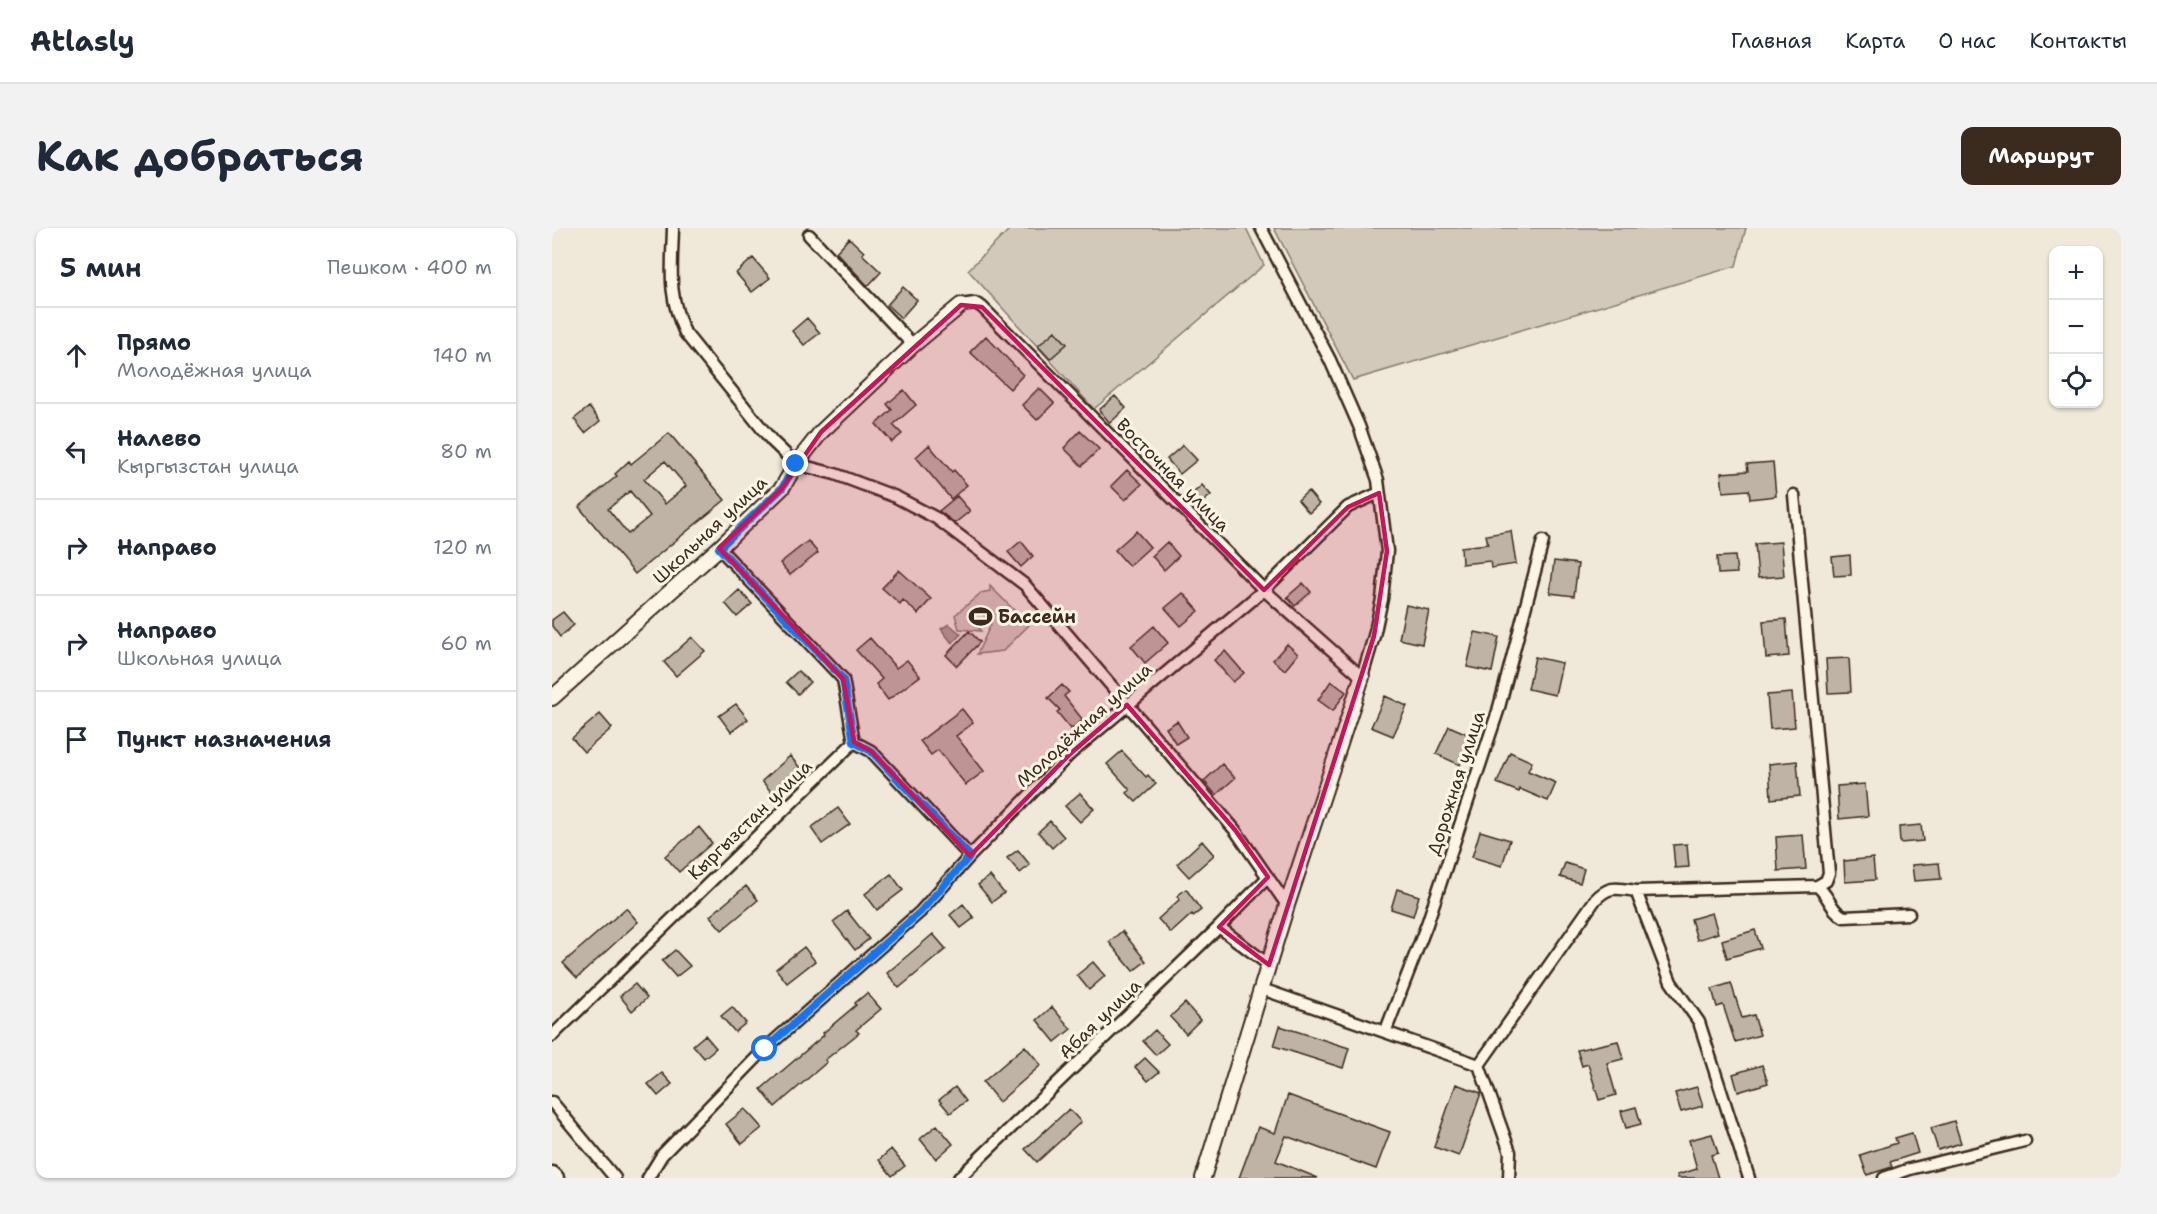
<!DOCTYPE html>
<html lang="ru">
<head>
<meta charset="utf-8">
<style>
  body { margin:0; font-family:"Shantell Sans",sans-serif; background:#f2f2f3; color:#1f2937 }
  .controls { position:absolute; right:18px; top:18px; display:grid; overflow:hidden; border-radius:12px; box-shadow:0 2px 4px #0004 }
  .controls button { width:54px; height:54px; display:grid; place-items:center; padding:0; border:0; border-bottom:2px solid #e0e1e3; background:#fff; color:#1f2937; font:30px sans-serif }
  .stop { position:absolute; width:18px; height:18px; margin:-14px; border:4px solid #1a73e8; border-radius:50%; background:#fff }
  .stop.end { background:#1a73e8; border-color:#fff; box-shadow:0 2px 6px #0008 }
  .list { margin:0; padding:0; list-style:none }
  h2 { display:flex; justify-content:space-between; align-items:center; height:78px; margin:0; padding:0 24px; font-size:26px }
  h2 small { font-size:20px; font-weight:400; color:#747a83 }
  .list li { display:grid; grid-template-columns:39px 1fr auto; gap:18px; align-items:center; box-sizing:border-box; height:96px; padding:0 24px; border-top:2px solid #e0e1e3 }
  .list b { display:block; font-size:22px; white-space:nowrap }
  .list p { margin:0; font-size:20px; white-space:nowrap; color:#747a83 }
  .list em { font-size:20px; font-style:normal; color:#747a83 }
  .icon { flex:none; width:33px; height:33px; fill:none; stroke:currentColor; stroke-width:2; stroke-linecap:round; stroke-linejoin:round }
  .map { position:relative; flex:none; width:1569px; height:950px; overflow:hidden; border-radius:12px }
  header { display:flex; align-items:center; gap:36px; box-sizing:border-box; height:84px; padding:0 30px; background:#fff; border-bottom:2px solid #e0e1e3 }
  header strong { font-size:28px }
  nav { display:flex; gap:33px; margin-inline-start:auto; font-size:21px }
  .intro { display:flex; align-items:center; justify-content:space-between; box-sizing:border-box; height:144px; padding:0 36px }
  h1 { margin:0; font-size:42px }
  .button { padding:15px 27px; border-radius:12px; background:#3b2a1e; color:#fff; font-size:21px; font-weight:700 }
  main { display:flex; gap:36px; padding:0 36px }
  aside { flex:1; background:#fff; border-radius:12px; box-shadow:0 2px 4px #0004 }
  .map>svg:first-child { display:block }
</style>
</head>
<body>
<header>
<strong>Atlasly</strong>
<nav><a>Главная</a><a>Карта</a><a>О нас</a><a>Контакты</a></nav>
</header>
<div class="intro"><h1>Как добраться</h1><a class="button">Маршрут</a></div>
<main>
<aside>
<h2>5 мин<small>Пешком · 400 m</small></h2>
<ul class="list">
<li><svg class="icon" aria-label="ahead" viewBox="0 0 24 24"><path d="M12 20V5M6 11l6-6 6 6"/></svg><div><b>Прямо</b><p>Молодёжная улица</p></div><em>140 m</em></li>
<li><svg class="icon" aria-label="left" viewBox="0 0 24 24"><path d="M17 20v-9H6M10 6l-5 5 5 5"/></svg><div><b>Налево</b><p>Кыргызстан улица</p></div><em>80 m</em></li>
<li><svg class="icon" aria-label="right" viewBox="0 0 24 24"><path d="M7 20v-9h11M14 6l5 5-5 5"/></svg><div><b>Направо</b></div><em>120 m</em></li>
<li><svg class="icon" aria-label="right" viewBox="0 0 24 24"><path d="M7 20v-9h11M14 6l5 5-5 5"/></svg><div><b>Направо</b><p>Школьная улица</p></div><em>60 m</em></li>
<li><svg class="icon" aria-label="arrive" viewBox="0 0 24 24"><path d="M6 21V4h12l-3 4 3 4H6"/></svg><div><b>Пункт назначения</b></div></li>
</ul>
</aside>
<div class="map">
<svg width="1569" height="950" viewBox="0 0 1569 950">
  <rect width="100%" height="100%" fill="#f0e9d9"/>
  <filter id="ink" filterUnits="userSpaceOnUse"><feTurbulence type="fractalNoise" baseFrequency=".0167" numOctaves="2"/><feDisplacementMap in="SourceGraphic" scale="12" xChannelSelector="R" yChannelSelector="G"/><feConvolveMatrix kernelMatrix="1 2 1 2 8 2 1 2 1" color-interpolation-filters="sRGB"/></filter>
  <g filter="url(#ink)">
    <!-- green -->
    <path fill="#d2c9ba" stroke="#867a6c" stroke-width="1.5" d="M459,0h235l18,37 -170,144 -126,-139z
      M722,0h472l-10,38 -383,114z
      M438,358l39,39 -26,26 -26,3 14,-30 -12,-15 -9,6 11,16 -22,-2 -4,-14 26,-22 9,-2z"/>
    <!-- water -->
    <path fill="#aaa091" stroke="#7e7163" stroke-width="1.5" d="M397,396l12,10 -9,9 -11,-14z"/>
    <!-- building -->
    <path fill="#beb3a4" stroke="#3b2a1e" stroke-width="1.5" fill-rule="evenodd" d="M297,10l15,14 -2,2 19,18 -13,14 -32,-34z
      M201,30l17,20 -18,14 -16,-19z
      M351,59l14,13 -16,18 -14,-13z
      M255,90l13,15 -16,12 -12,-14z
      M503,103l12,13 -17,15 -12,-13z
      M434,108l37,39 -13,14 -40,-37z
      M487,160l15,15 -17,17 -15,-15z
      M352,162l12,15 -23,20 9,9 -10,8 -16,-18 16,-14 -5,-6z
      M563,168l11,12 -16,15 -11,-13z
      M37,179l11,14 -15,12 -11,-14z
      M528,203l19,18 -17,17 -18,-18z
      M117,205l56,67 -90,74 -56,-67 38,-31 -2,-2 14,-13 2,3zM113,233l21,25 -21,18 -21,-25zM78,263l20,25 -22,18 -20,-25z
      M377,217l23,27 2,-2 13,15 -16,14 -35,-42z
      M631,217l14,15 -17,14 -13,-15z
      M1221,234l3,34 -26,3 -1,-9 -26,2 -2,-19 27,-2 -1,-7z
      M575,242l15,14 -17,16 -14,-14z
      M650,257l9,10 -14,12 -9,-9z
      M756,263l11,13 -10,9 -11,-13z
      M405,268l13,15 -15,12 -16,-12z
      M584,303l14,16 -21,19 -14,-16z
      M959,303l5,33 -25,4 -1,-7 -28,3 -1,-17 27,-3 -2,-9z
      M256,313l10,12 -28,22 -10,-12z
      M469,313l12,15 -12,11 -13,-15z
      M615,314l12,14 -15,14 -12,-14z
      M1229,314l3,34 -26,2 -3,-34z
      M1298,327l1,20 -17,1 -2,-19z
      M1183,328l2,17 -19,1 -1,-17z
      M1002,333l24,3 -4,32 -24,-3z
      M347,342l32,29 -13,15 -15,-14 -3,4 -18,-16z
      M751,355l8,9 -16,14 -8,-9z
      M187,362l13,14 -15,13 -12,-14z
      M631,365l16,18 -18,15 -16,-18z
      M854,377l23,5 -7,34 -23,-5z
      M11,384l11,13 -14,12 -8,-11v-6z
      M1234,391l3,37 -23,2 -3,-37z
      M602,398l14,17 -23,20 -14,-17z
      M417,403l11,11 -23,24 -11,-11z
      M923,404l24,5 -7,35 -25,-5z
      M140,409l13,14 -29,25 -12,-14z
      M318,410l26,30 11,-8 13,16 -32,24 -12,-16 6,-5 -26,-29z
      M735,416l11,10 -13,16 -12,-10z
      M673,423l19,22 -11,9 -19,-22z
      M983,429l27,6 -7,32 -27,-6z
      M1297,430l2,34 -23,1 -2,-34z
      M246,443l12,11 -12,12 -12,-12z
      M779,453l15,11 -13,19 -15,-11z
      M510,457l7,7 -5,4 19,24 -12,9 -14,-17 3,-2 -12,-12z
      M1240,465l3,34 -25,2 -3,-34z
      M833,468l22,10 -14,30 -22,-9z
      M184,476l12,15 -17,13 -12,-16z
      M410,481l11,14 -17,13 28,35 -18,14 -28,-35 -7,5 -11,-14z
      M48,486l12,14 -28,24 -12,-14z
      M625,493l10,16 -11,7 -10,-16z
      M897,498l23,10 -12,29 -24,-11z
      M570,523l24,26 2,-2 8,9 -20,18 -9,-9 3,-3 -23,-26z
      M958,524l22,10 -4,9 28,12 -8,18 -28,-12 -1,3 -22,-9z
      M238,528l11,13 -28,25 -11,-13z
      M1245,533l3,35 -29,3 -2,-35z
      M670,536l13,14 -19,17 -12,-14z
      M1313,556l3,32 -29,3 -2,-33z
      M528,565l14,16 -14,13 -15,-16z
      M286,580l12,16 -28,20 -11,-16z
      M498,593l14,16 -12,11 -14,-16z
      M1369,597l2,16 -23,2 -1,-16z
      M147,599l13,16 -33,29 -14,-16z
      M928,603l30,9 -8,26 -30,-9z
      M1251,607l3,34 -28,2 -2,-34z
      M650,613l12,14 -25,22 -12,-13z
      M1135,616l2,23 -14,1 -2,-23z
      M466,622l12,15 -10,8 -13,-15z
      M1321,630l2,22 -30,2 -1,-21z
      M1013,635l19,6 -4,14 -20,-6z
      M1387,635l2,16 -27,2 -2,-16z
      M339,646l12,16 -26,20 -12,-16z
      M438,648l14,17 -12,9 -14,-17z
      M194,658l12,14 -36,30 -12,-14z
      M634,661l15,21 -8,6 -1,-2 -21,19 -13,-14 22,-20 -3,-3z
      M845,661l22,7 -6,20 -22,-7z
      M411,676l11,14 -13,10 -11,-13z
      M74,680l12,14 -61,56 -14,-15z
      M295,683l22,28 -14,11 -22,-28z
      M1160,685l6,20 -21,7 -6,-21z
      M1203,702l6,18 -34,10 -5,-18z
      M570,703l24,30 -13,10 -24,-29z
      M381,706l13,15 -47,39 -12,-15z
      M252,719l11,14 -28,22 -11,-14z
      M123,722l15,16 -14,11 -14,-16z
      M541,734l12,14 -16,14 -12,-15z
      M1179,755l11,35 12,-3 6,20 -25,7 -12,-37 -6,2 -5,-18z
      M83,756l12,14 -15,13 -12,-15z
      M315,765l14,16 -25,21 3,3 -34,27 2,2 -52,45 -14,-18 63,-54 -1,-2 33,-28 -1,-2z
      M633,775l15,17 -14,14 -16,-17z
      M180,779l14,16 -11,9 -14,-16z
      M500,779l19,22 -16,13 -18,-22z
      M728,798l69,22 -6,20 -69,-22z
      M603,802l13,14 -12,11 -13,-14z
      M153,807l11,13 -12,10 -11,-13z
      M1066,813l5,18 -16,4 9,32 -17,5 -11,-36 -6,2 -5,-16z
      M473,818l16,19 -42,37 -16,-20z
      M593,830l14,14 -11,9 -13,-14z
      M1210,837l6,18 -30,9 -5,-18z
      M110,845l10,11 -14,12 -10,-12z
      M904,856l25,9 -22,63 -25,-9z
      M403,859l11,14 -16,12 -11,-13z
      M1145,859l6,19 -22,6 -6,-19z
      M736,867l102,37 -14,37 -90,-33 -10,25 42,17h-79l19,-51 17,6z
      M1084,879l5,17 -15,4 -5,-17z
      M193,881l17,19 -20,16 -16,-20z
      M517,881l12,13 -44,40 -12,-13z
      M1402,893l7,22 -23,7 -7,-22z
      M385,897l16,19 -17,15 -16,-20z
      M1360,905l6,20 -28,9 2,5 -25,8 -7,-20 37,-12 -2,-5z
      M1160,906l6,19 -7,2 7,23h-40l-1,-3 20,-6 -8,-29z
      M339,921l14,17 -13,10 -13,-16z"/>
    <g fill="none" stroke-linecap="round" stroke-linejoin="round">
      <defs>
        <path id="minor" d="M121,0c-1,41 -6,66 12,105l87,108 24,23 39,10 61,23 40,21 89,67 210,245 52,75
          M257,7l104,110
          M409,77l14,-2 7,4 282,283 98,87 12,-41 8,-37 5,-48 -9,-71 -19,-54 -29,-66 -69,-132
          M167,320l124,131 11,63
          M1265,658c12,9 13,24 27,31l65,-3
          M1084,663l35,91 28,40 50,156
          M667,699l49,-50
          M710,761l217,76
          M834,802l41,-106 71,-213 45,-170
          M0,808l302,-294 17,9 99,105
          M927,837l116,-165c14,-15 22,-12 41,-9l181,-5 9,-5 3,-8 -35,-378
          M927,837l31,87 -1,26
          M0,874l63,76
          M96,950l14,-23 103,-106 155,-137 50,-56 100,-102 194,-164 84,-83 31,-14
          M407,950l260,-251 50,38
          M1332,950l26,-9 115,-28"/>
        <path id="tertiary" d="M0,470l167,-150 63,-60 14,-24 25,-32 92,-87 48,-40
          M651,950l84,-273 75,-228"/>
        <path id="primary" d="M0,947l3,3"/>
      </defs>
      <!-- minor casing -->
      <use href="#minor" stroke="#3b2a1e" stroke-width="15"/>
      <!-- tertiary casing -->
      <use href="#tertiary" stroke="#3b2a1e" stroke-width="18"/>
      <!-- primary casing -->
      <use href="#primary" stroke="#3b2a1e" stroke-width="21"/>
      <!-- minor -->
      <use href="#minor" stroke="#fcf5e5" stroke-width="10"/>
      <!-- tertiary -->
      <use href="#tertiary" stroke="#fcf5e5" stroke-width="14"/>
      <!-- primary -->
      <use href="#primary" stroke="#fcf5e5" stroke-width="16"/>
    </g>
  </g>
  <g fill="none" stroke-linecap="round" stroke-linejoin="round" filter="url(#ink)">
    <!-- route -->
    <path stroke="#1a73e8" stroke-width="8" d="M213,821l155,-137 50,-56 -99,-105 -17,-9 -11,-63 -124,-131 63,-60 14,-24"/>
  </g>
  <!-- marked area -->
  <path fill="#c2185b" fill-opacity="0.2" stroke="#c2185b" stroke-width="4.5" stroke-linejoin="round" d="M409,77l21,2 282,283 84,-83 31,-14 8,58 -13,85 -105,329 -50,-38 49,-50 -33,-47 -108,-125 -57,49 -100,102 -99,-105 -17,-9 -11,-63 -124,-131 63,-60 39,-56z"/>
  <!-- icons -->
  <defs>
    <symbol id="stadium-bare" viewBox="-9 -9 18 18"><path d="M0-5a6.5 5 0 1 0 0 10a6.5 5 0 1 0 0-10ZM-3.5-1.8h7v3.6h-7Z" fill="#3b2a1e" stroke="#fcf5e5" stroke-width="2.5" paint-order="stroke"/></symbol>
  </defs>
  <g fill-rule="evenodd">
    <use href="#stadium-bare" x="412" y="372" width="33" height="33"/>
  </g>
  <g text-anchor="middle" stroke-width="6" stroke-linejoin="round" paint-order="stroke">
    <!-- street labels -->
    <g font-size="18" fill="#3b2a1e" stroke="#fcf5e5">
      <text transform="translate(621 247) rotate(45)" y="6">Восточная улица</text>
      <text transform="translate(158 302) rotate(-43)" y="6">Школьная улица</text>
      <text transform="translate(532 497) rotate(-42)" y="6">Молодёжная улица</text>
      <text transform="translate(904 555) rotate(-72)" y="6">Дорожная улица</text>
      <text transform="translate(198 592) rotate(-44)" y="6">Кыргызстан улица</text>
      <text transform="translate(548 791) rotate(-44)" y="6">Абая улица</text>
    </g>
    <!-- poi labels -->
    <g font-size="18" font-weight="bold" fill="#3b2a1e" stroke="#fcf5e5" text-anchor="start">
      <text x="446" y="395">Бассейн</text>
    </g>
  </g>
</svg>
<div class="controls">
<button>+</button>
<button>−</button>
<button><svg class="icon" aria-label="locate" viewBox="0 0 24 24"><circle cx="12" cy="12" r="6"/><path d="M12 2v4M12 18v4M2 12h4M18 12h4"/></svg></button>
</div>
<div class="stop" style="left:213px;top:821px"></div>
<div class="stop end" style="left:244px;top:236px"></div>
</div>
</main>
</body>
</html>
